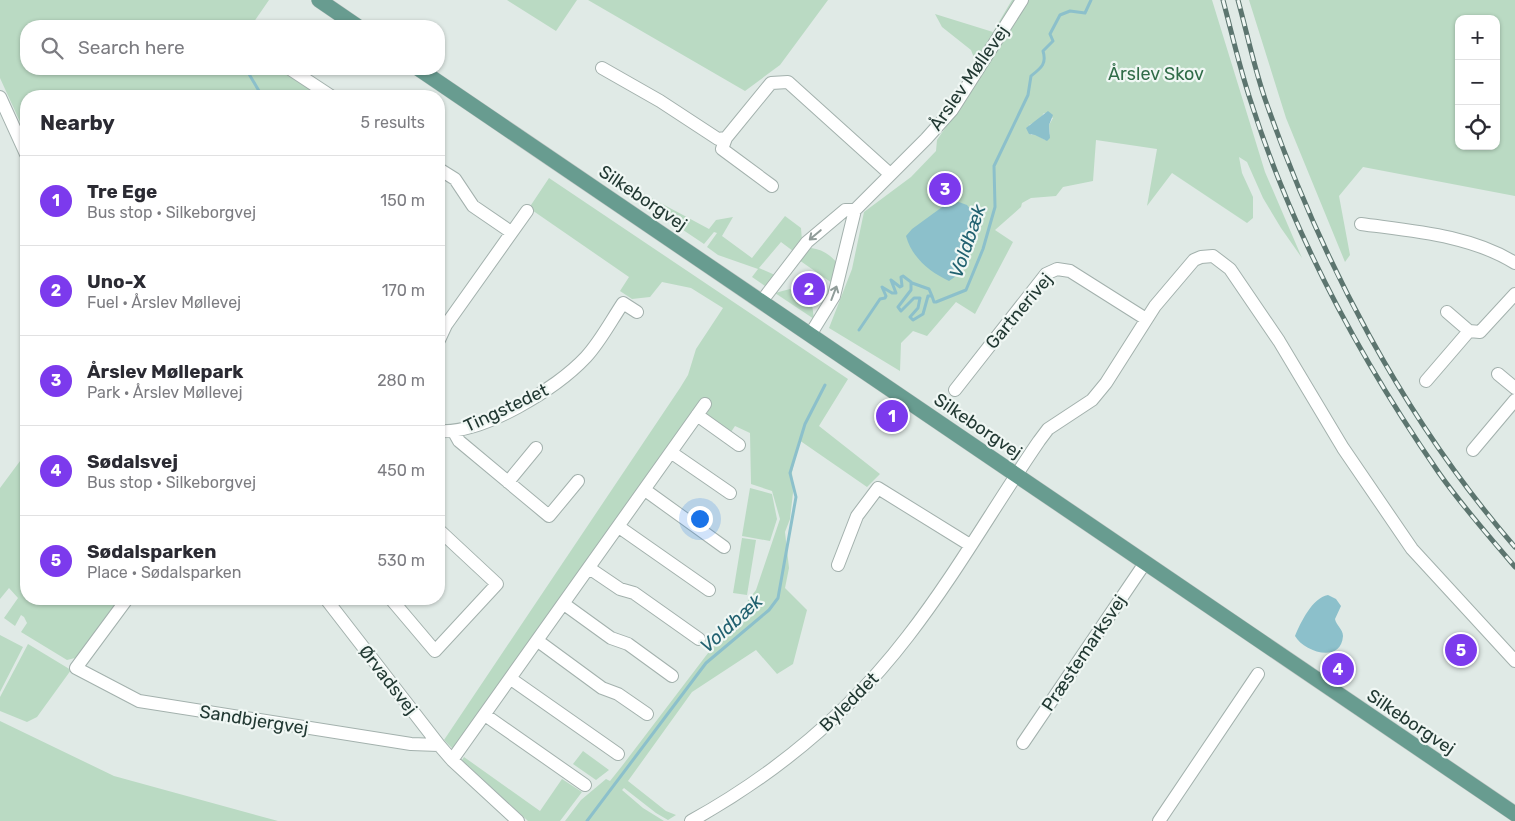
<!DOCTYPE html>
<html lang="en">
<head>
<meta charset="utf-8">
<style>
  body { margin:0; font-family:Rubik,sans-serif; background:#f2f2f3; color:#2b2b33 }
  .controls { position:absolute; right:15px; top:15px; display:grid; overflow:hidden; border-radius:10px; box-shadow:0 1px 4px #0004 }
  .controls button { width:45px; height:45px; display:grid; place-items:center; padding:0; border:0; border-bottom:1px solid #e1e1e2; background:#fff; color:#2b2b33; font:25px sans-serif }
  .you { position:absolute; left:699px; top:518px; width:18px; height:18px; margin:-12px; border:4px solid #fff; border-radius:50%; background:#1a73e8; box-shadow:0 0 0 8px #1a73e833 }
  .badge { display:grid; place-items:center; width:32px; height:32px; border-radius:50%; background:#7c3aed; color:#fff; font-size:16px; font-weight:700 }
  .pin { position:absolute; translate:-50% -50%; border:2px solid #fff; box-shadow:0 1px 5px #0006 }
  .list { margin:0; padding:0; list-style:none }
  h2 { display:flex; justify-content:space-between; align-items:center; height:65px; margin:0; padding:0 20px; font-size:21px }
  h2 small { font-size:16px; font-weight:400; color:#7c7c81 }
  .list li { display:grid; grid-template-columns:32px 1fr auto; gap:15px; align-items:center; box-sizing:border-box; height:90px; padding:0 20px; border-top:1px solid #e1e1e2 }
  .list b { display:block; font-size:19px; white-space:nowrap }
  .list p { margin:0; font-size:16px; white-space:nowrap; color:#7c7c81 }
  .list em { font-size:16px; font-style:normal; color:#7c7c81 }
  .icon { flex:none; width:28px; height:28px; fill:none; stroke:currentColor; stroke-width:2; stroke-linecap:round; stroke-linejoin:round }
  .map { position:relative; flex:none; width:1515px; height:821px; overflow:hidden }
  .search { position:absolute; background:#fff; box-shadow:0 1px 4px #0004; left:20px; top:20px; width:425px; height:55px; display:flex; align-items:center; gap:12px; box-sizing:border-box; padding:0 18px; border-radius:20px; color:#7c7c81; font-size:19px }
  .panel { position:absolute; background:#fff; box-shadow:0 1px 4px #0004; left:20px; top:90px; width:425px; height:515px; border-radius:20px }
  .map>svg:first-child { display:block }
</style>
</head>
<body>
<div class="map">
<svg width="1515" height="821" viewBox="0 0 1515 821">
  <rect width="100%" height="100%" fill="#e0eae6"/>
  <!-- green -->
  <path fill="#badac3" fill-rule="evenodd" d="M0,0h269l-18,26h-225v43h253l41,27h-294v39l-26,-57z
    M507,0h70l-21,31z
    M588,0h240l-48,65 -35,26z
    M1012,0h200l53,172 37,86 -21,-30 -18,-30 -16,-36 -8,-5 3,16 11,24v21l-6,5 -75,-50 -25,33 10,-57 -61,-9 -3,41 -30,6 -7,9 -25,2 -9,5 -1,4 -26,23 18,12 -38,72 -19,-12 -29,34 -14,-5 -12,12 -1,28 -71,-43 23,-59 12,-57 47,-35 25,-26 1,-11 31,-46 10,-26 -7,-18 -29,-23 -7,-13 58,18zM1044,113l9,5 -4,7 1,9 -5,6 -10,-6 -4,1 -2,-10 10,-5z
    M1249,0h266v196l-152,-29 -24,29 11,59 -5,7 -59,-144zM1459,19h37v127h-37z
    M549,178l299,201 -29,47 61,48 -13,13 -68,-47 -7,32 1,21 -3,26 -5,13 4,36 -4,20 22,22 -14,54 -16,10 -21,-24 -64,42 -64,89 38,30 10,4 -8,5 -12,-7 -32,-25 -2,2 21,18 21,13h-99l16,-21 25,-21 4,2 12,-15 134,-176 24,-71 -8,-28 -21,-7 -1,-51 -15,-7 -4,6 -25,-17 5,-9 -258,343 -9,-9 236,-352 8,-13 8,-26 27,-41 -32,-20 -29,-6 -12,15 -18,2 -12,-8 9,-14 -100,-69z
    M614,178l95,51 7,-9 17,-3 -11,19 30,22 33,-42 16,12 1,13 -9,10 -12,-9 -22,26 16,7 -10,11 -13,-9 6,-8 -40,-14 -11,-8 10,-14 -3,-1 -10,12 -97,-65z
    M811,248c10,1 20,7 26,15l-5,20 -33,-23z
    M790,289l22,15 2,15 -39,-26z
    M26,453v146h95l-42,58 -12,3 -46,-28 6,-9 -3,-6 -3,-2 -6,11 -11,-8 14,-20 -9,-10 -9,11v-111z
    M750,488l22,6 5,25 -7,22 -28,-5z
    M742,538l14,2 -9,55 -14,-2z
    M0,635l23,12 -23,45z
    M28,644l43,26 -34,47 -10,5 -27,-11v-14z
    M0,721l114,55 164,45h-278z
    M583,751l26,19 -13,10 -23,-16z
    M464,757l76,54 22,-32 20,13 -22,29h-32l-66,-61z"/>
  <!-- water -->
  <path fill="#8cc0cb" d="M1048,111l5,4 -4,10 1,13 -3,3 -12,-6 -6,-1 -3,-6z
    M956,201l11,4 8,10 -3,22 -13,37 -10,7c-19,-9 -37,-23 -43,-45l6,-7 37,-27z
    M1328,595l8,4 5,7 -6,13c1,6 8,10 8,17 -2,28 -39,16 -48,0 6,-14 17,-38 33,-41z"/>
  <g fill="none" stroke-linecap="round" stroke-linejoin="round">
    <!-- stream -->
    <path stroke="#8cc0cb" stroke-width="3" d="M246,69l16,27
      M912,283l17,6 3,7
      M859,330l21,-31 5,-1 1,-2 -4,-9 10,6h4l-5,-13 9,7 2,-1 -1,-9 2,-1 8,6v8l-13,17 3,4 13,-13h6l-2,10 -8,9 3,3 10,-6 5,-18h4l2,6h2l30,-12 17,-41 12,-42 -1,-41 34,-71 3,-19c10,-8 16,-12 12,-25l10,-10 -3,-7 10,-19 10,-4 15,2 6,-13
      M587,821l119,-158 63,-53 9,-12 18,-101 -6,-24 15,-49 20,-39"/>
    <defs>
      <path id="minor" d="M602,68l58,33 58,38 8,-1 45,-55 17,-1 102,92
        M290,69l41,27
        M0,97l26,57
        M726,138l-4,11 50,37
        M439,169l16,10 18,27 38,26
        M1361,224c51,7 109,11 154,39
        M761,302l46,-60 38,-32h10
        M1447,312l22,19
        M810,335l24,-39 21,-86 71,-71 26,-29 70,-110
        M439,340l7,-15 81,-114
        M1498,374l17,14
        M1426,381l43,-50 11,1 35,-38
        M955,390l91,-116 11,-5 13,2 76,48
        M697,415l42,30
        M439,431c44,3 117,-42 147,-74 14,-15 25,-36 37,-54l14,9
        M454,432l5,9 90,75 29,-35
        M1473,450l42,-50
        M672,453l58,40
        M508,482l28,-34
        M645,490l79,57
        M619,527l90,63
        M838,565l19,-49 21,-28 92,57
        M589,568l31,21 14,4 65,46
        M127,599l-51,69 63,33 272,43 28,1
        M326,599l113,146 13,15 66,61
        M391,599l44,52 62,-67 -58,-54
        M564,604l47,34 17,6 44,32
        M538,641l64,47 16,6 29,20
        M511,679l107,75
        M485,715l100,70
        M1023,743l122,-180
        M452,760l253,-356
        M691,821c85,-47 158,-108 217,-185 48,-62 87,-131 131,-195l9,-12 44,-29 14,-17 49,-77 39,-46 7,-3 12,-1 17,13 49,72 64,107 69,101 103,112
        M1159,821l99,-147"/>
      <path id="major" d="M319,0l38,26
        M419,69l1096,745"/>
    </defs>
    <!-- minor casing -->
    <use href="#minor" stroke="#a3b1ad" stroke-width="14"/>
    <!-- major casing -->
    <use href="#major" stroke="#bdc4c2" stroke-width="16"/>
    <!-- minor -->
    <use href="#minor" stroke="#fff" stroke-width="12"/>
    <!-- major -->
    <use href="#major" stroke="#689c90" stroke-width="15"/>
    <defs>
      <path id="rail" d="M1223,0c9,34 17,69 28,102 42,132 109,257 188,371 23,33 50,63 76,94
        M1238,0c9,33 16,67 27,99 56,161 138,319 250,448"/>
    </defs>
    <!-- rail casing -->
    <use href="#rail" stroke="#5c756f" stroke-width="5"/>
    <!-- rail -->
    <use href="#rail" stroke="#f0f7f4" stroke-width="3" stroke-dasharray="9" stroke-linecap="butt"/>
  </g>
  <!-- one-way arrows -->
  <defs><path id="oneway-shaft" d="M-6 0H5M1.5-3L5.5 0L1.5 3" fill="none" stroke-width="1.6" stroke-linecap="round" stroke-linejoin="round" transform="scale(1.25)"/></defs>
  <g stroke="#909c99">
    <use href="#oneway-shaft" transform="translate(815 235) rotate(140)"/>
    <use href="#oneway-shaft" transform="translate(834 293) rotate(-69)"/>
  </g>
  <g text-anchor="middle" stroke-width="4.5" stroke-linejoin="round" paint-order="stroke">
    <!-- park labels -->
    <g font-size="18" fill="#306c48" stroke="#f0f7f4">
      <text x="1156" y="80">Årslev Skov</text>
    </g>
    <!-- street labels -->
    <g font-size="18" fill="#223933" stroke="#f0f7f4">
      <text transform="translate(969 78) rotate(-55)" y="6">Årslev Møllevej</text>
      <text transform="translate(643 198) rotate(34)" y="6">Silkeborgvej</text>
      <text transform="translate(1019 311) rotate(-50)" y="6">Gartnerivej</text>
      <text transform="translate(506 408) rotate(-25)" y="6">Tingstedet</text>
      <text transform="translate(978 426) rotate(34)" y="6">Silkeborgvej</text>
      <text transform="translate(1084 653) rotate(-56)" y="6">Præstemarksvej</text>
      <text transform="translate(388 680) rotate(52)" y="6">Ørvadsvej</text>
      <text transform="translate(849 702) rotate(-45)" y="6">Byleddet</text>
      <text transform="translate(254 720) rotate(9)" y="6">Sandbjergvej</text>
      <text transform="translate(1411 722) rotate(34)" y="6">Silkeborgvej</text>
    </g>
    <!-- water labels -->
    <g font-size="19" font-style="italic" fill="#216170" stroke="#f0f7f4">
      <text transform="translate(967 241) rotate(-71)" y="7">Voldbæk</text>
      <text transform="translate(731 623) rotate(-42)" y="7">Voldbæk</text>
    </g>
  </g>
</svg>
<div class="controls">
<button>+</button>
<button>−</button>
<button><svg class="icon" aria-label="locate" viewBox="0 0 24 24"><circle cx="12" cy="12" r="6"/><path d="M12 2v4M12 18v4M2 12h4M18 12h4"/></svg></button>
</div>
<div class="you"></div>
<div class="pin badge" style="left:892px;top:416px">1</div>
<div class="pin badge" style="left:809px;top:289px">2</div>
<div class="pin badge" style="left:945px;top:189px">3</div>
<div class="pin badge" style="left:1338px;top:669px">4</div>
<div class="pin badge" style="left:1461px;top:650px">5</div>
<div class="search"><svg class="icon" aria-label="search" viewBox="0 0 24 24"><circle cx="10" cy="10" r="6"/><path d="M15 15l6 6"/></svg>Search here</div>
<section class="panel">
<h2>Nearby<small>5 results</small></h2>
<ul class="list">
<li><span class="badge">1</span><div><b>Tre Ege</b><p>Bus stop · Silkeborgvej</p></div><em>150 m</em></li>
<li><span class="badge">2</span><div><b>Uno-X</b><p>Fuel · Årslev Møllevej</p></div><em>170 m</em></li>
<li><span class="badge">3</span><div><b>Årslev Møllepark</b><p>Park · Årslev Møllevej</p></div><em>280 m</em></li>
<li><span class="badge">4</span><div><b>Sødalsvej</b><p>Bus stop · Silkeborgvej</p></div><em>450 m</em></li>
<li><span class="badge">5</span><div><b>Sødalsparken</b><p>Place · Sødalsparken</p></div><em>530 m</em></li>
</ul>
</section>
</div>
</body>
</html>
